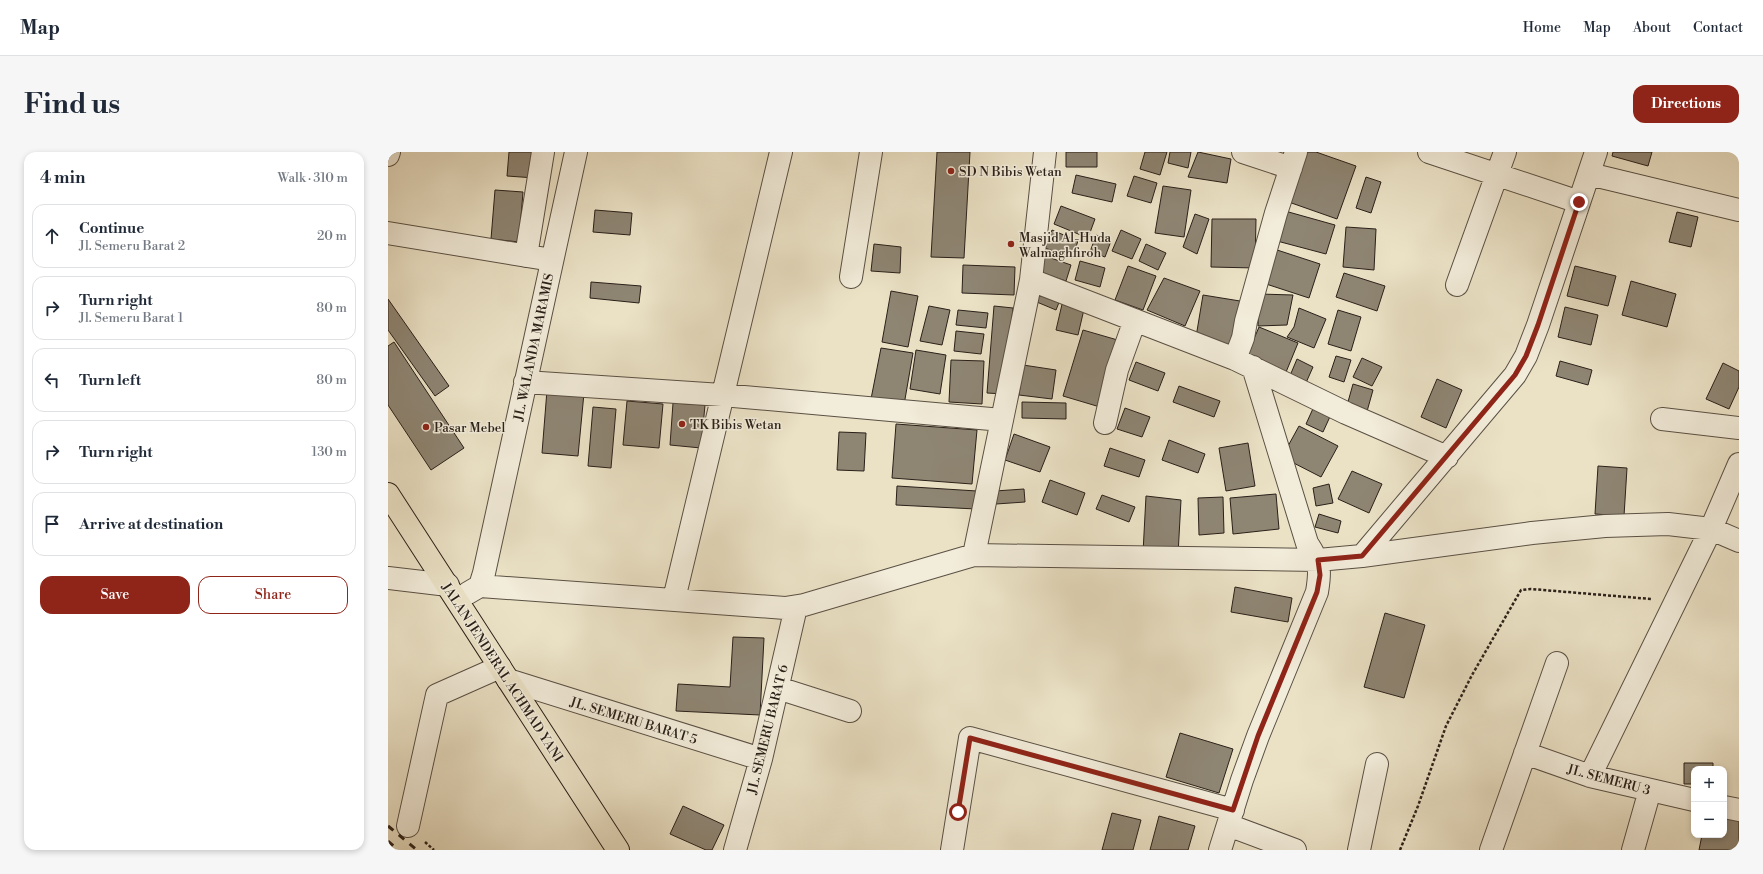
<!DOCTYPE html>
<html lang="en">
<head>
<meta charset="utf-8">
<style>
  body { margin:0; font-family:"Libre Bodoni",serif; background:#f6f6f7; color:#1f2937 }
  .controls { position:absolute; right:12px; bottom:12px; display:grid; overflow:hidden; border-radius:8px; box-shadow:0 2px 6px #0003 }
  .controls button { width:36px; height:36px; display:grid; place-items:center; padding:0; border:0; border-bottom:1px solid #e0e1e3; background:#fff; color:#1f2937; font:20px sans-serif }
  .stop { position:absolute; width:12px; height:12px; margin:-9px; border:3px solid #8f2418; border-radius:50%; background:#fff }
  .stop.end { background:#8f2418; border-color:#fff; box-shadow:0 1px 4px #0008 }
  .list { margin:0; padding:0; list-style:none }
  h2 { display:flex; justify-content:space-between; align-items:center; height:52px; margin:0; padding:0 16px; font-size:17px }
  h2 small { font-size:13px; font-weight:400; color:#747a83 }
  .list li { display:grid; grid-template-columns:26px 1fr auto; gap:12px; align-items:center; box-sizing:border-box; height:64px; margin:0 8px 8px; padding:0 8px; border:1px solid #e0e1e3; border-radius:12px }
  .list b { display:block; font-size:15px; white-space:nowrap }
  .list p { margin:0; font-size:13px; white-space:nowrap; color:#747a83 }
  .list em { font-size:13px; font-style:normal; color:#747a83 }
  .actions { display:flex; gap:8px; padding:12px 16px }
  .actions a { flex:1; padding:9px 0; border:1px solid #8f2418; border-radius:12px; text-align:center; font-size:14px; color:#8f2418 }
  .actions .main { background:#8f2418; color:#fff }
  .icon { flex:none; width:22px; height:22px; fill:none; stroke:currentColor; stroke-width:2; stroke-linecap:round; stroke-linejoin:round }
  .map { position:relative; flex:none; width:1351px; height:698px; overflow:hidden; border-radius:12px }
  header { display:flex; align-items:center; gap:24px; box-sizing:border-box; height:56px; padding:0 20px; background:#fff; border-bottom:1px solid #e0e1e3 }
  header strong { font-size:19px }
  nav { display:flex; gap:22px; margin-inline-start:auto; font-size:14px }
  .intro { display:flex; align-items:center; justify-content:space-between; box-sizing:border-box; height:96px; padding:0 24px }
  h1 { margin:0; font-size:28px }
  .button { padding:10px 18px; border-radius:12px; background:#8f2418; color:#fff; font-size:14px; font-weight:700 }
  main { display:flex; gap:24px; padding:0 24px }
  aside { flex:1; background:#fff; border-radius:12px; box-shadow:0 2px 6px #0003 }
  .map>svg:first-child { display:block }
</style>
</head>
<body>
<header>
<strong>Map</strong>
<nav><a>Home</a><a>Map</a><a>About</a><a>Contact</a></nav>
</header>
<div class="intro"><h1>Find us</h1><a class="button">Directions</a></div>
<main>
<aside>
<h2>4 min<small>Walk · 310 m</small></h2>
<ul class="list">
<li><svg class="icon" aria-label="ahead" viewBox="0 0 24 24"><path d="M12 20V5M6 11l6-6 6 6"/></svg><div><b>Continue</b><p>Jl. Semeru Barat 2</p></div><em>20 m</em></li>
<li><svg class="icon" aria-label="right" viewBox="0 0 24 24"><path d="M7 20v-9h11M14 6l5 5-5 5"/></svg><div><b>Turn right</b><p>Jl. Semeru Barat 1</p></div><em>80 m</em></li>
<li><svg class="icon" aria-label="left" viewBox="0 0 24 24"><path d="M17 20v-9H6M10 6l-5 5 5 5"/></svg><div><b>Turn left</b></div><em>80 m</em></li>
<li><svg class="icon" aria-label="right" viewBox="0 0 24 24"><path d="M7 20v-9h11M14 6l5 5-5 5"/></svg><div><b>Turn right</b></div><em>130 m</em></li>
<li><svg class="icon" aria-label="arrive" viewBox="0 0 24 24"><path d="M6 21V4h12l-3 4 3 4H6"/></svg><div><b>Arrive at destination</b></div></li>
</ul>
<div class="actions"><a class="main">Save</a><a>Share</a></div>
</aside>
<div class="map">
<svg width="1351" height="698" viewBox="0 0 1351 698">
  <rect width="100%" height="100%" fill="#ebe2c6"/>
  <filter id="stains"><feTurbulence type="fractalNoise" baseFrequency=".005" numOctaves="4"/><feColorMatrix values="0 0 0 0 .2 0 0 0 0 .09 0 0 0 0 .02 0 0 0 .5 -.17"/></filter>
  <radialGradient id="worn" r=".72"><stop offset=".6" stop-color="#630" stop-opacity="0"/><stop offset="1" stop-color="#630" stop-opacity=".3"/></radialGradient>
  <!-- building -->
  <path fill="#8e8573" stroke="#2a2019" d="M121,0h29l-3,26 -28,-2z
    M549,0h33l-6,106 -33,-1z
    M678,0h31v15h-31z
    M757,0h22l-7,23 -20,-6z
    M782,0h21l-3,16 -20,-5z
    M810,0l33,7 -4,24 -39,-6z
    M912,0h16l40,14 -19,53 -54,-19z
    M1225,0h39l-4,14 -36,-10z
    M688,23l40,9 -4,18 -40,-9z
    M746,24l23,7 -6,20 -24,-7z
    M978,25l15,5 -10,31 -15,-5z
    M775,34l28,4 -7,47 -29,-4z
    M107,38l28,2 -4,50 -28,-3z
    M673,54l34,13 -7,19 -34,-14z
    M207,58l37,3 -2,22 -37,-3z
    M897,59l50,14 -9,29 -49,-13z
    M1289,60l21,5 -7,30 -22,-5z
    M807,62l14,5 -12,35 -14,-7z
    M824,67h44l-1,49 -44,-1z
    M958,75l30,2 -2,41 -31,-3z
    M664,78l26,11 -6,17 -27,-10z
    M733,78l20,9 -9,20 -20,-8z
    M708,83l15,6 -6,16 -15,-5z
    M486,92l27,3 -1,26 -29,-2z
    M758,92l20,9 -8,17 -19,-9z
    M883,96l49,16 -11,34 -49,-16z
    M657,104l26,9 -5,16 -27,-9z
    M692,109l25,7 -5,19 -25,-7z
    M575,113l52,2 -1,28 -52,-2z
    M740,114l28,10 -13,34 -28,-10z
    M1187,114l41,10 -8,30 -41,-10z
    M956,121l41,13 -8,25 -41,-14z
    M776,126l36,13 -15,35 -38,-16z
    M1243,129l45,13 -9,33 -45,-12z
    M203,130l50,4 -2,17 -49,-5z
    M649,133l25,10 -6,15 -24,-10z
    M503,139l27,5 -10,51 -26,-5z
    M871,142l34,1 -6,30 -29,1z
    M815,143l37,6 -10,45 -34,-9z
    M0,147l61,87 -14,10 -47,-66z
    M675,148l22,5 -7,30 -22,-5z
    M541,154l21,4 -8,35 -22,-4z
    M606,154l19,2 -9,86 -17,-1z
    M1177,155l33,8 -7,30 -33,-8z
    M911,156l27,11 -12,29 -27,-11 7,-10z
    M570,158l30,3 -2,15 -30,-3z
    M950,158l23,7 -10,34 -23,-7z
    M871,175l39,16 -14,34 -39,-17z
    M695,178l38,11 -21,66 -37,-11z
    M568,179l28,3 -3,20 -27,-3z
    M6,190l70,106 -33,22 -43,-65v-59z
    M493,196l32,5 -9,52 -33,-6z
    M528,198l30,5 -6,39 -30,-5z
    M948,204l15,4 -7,22 -15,-5z
    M974,206l20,9 -10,19 -19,-9z
    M909,207l16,8 -8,18 -16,-7z
    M563,208l33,1 -2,43 -33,-2z
    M1172,209l32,9 -4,15 -32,-9z
    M748,210l29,11 -7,18 -29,-11z
    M1335,211l16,8v16l-10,22 -23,-10z
    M635,213l33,5 -4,29 -33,-4z
    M1049,227l25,11 -16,38 -25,-11z
    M965,232l20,6 -7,25 -20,-6z
    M791,234l41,15 -6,16 -41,-15z
    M159,238l37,3 -6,63 -36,-3z
    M239,249l36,3 -4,44 -36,-3z
    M634,250l44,1v16l-44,-1z
    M928,250l17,8 -10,22 -17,-8z
    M285,251l32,2 -4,43 -31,-3z
    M205,255l23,2 -5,59 -23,-2z
    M737,256l25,9 -8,20 -25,-8z
    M508,272l81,6 -5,54 -80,-6z
    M911,274l39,20 -17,31 -39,-20z
    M451,280l27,1 -2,38 -27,-1z
    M626,282l36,13 -10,25 -35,-12z
    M781,288l36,14 -7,19 -36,-13z
    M860,291l7,43 -29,5 -7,-43z
    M722,296l35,12 -6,17 -35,-11z
    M1210,314l29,2 -3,48 -29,-2z
    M964,319l30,13 -13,29 -31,-14z
    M662,328l35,13 -8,22 -35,-13z
    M941,332l4,19 -17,3 -3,-18z
    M509,334l80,5 -1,18 -80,-4z
    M636,337l1,13 -29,2 -1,-13z
    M888,342l3,35 -46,5 -3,-36z
    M714,343l33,12 -6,15 -33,-13z
    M758,344l35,4 -3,55 -35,-2z
    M835,345l1,36 -25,2 -1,-37z
    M931,362l22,7 -3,12 -23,-6z
    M847,435l57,11 -4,24 -57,-10z
    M997,461l40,12 -21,73 -40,-11z
    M345,485l31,1 -4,77 -84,-4 2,-27 52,3z
    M792,581l53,16 -14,44 -53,-16z
    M1296,611h29v6h-19v15h-10z
    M295,654l41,19 -12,25h-6l-36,-16z
    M724,661l29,7 -8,30h-31z
    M1336,662l15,3v33h-40l3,-15h22z
    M771,664l36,10 -7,24h-38z"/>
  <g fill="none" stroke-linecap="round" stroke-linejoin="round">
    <defs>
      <path id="minor" d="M855,0l48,16
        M1041,0l150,50
        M0,3l1,-3
        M1201,22l150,36
        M0,81l164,27
        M138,104l17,-104
        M463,125l20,-125
        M643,128l204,79 111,54 101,44
        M1069,133l48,-133
        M847,207l8,-21 3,-17 30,-108 20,-61
        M137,230l197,13 280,25
        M1274,267l77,9
        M717,271l12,-53 18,-50
        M586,403l57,-275 14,-128
        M974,404l153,-181 11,-19 12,-31 58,-173
        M0,426l60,7
        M92,434l305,22 19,-3 170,-50 344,5 44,-4 170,-23 73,-7 63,-2 43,5 28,12
        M80,441l12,-7 4,-13 92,-421
        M286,447l107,-447
        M120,528l253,79
        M390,536l72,23
        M1137,601l65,23 104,24
        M1202,624l121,-247 28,-65
        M1336,655l15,3
        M840,673l67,25
        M20,674l29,-131 63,-28
        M347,698l26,-91 35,-152
        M564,698l18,-112 263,72
        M832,698l22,-70 16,-44 59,-144c4,-24 3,-29 -10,-49l-54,-176
        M971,698l18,-86
        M1103,698l66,-187
        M1245,698l17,-60"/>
      <path id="major" d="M0,342l230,356"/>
    </defs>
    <!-- minor casing -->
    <use href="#minor" stroke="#5a5044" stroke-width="24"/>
    <!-- major casing -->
    <use href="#major" stroke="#2a2019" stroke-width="24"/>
    <!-- path -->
    <path stroke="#2a2019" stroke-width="2.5" stroke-dasharray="3 2" stroke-linecap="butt" d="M37,690l9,8
      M1012,698l18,-44 28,-80 26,-51 49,-85 10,-1 120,10"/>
    <!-- minor -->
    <use href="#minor" stroke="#f2ecda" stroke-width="22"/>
    <!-- major -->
    <use href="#major" stroke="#ebe2c6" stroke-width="22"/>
    <!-- rail -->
    <path stroke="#2a2019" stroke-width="3" stroke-dasharray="7 7" stroke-linecap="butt" d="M0,674l29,24
      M0,689l10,9"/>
  </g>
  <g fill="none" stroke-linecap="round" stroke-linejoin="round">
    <!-- route -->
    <path stroke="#8f2418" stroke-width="5" d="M570,660l12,-74 263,72 25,-74 59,-144 3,-17 -2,-15 44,-4 153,-181 11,-19 12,-31 41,-123"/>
  </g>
  <!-- markers -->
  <g fill="#8f2418" stroke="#f2ecda" stroke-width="1.5">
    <circle cx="563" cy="19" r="4"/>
    <circle cx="623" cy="92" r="4"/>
    <circle cx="294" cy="272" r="4"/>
    <circle cx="38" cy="275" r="4"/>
  </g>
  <g text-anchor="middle" stroke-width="3" stroke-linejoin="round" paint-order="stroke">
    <!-- poi labels -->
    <g font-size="13" fill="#2a2019" stroke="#f2ecda" text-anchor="start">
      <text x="571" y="24">SD N Bibis Wetan</text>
      <text x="631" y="90">Masjid Al-Huda<tspan x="631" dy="15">Walmaghfiroh</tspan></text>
      <text x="302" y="277">TK Bibis Wetan</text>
      <text x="46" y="280">Pasar Mebel</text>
    </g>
    <!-- street labels -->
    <g font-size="13" fill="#2a2019" stroke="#f2ecda">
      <text transform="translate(145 195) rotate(-78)" y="5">JL. WALANDA MARAMIS</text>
      <text transform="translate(115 520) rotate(57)" y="5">JALAN JENDERAL ACHMAD YANI</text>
      <text transform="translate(246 568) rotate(17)" y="5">JL. SEMERU BARAT 5</text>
      <text transform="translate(379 577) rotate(-76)" y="5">JL. SEMERU BARAT 6</text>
      <text transform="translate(1221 627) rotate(15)" y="5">JL. SEMERU 3</text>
    </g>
  </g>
  <rect width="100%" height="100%" filter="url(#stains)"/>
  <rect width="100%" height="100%" fill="url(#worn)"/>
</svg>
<div class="controls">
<button>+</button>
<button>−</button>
</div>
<div class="stop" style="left:570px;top:660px"></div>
<div class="stop end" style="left:1191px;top:50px"></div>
</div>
</main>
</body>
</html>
